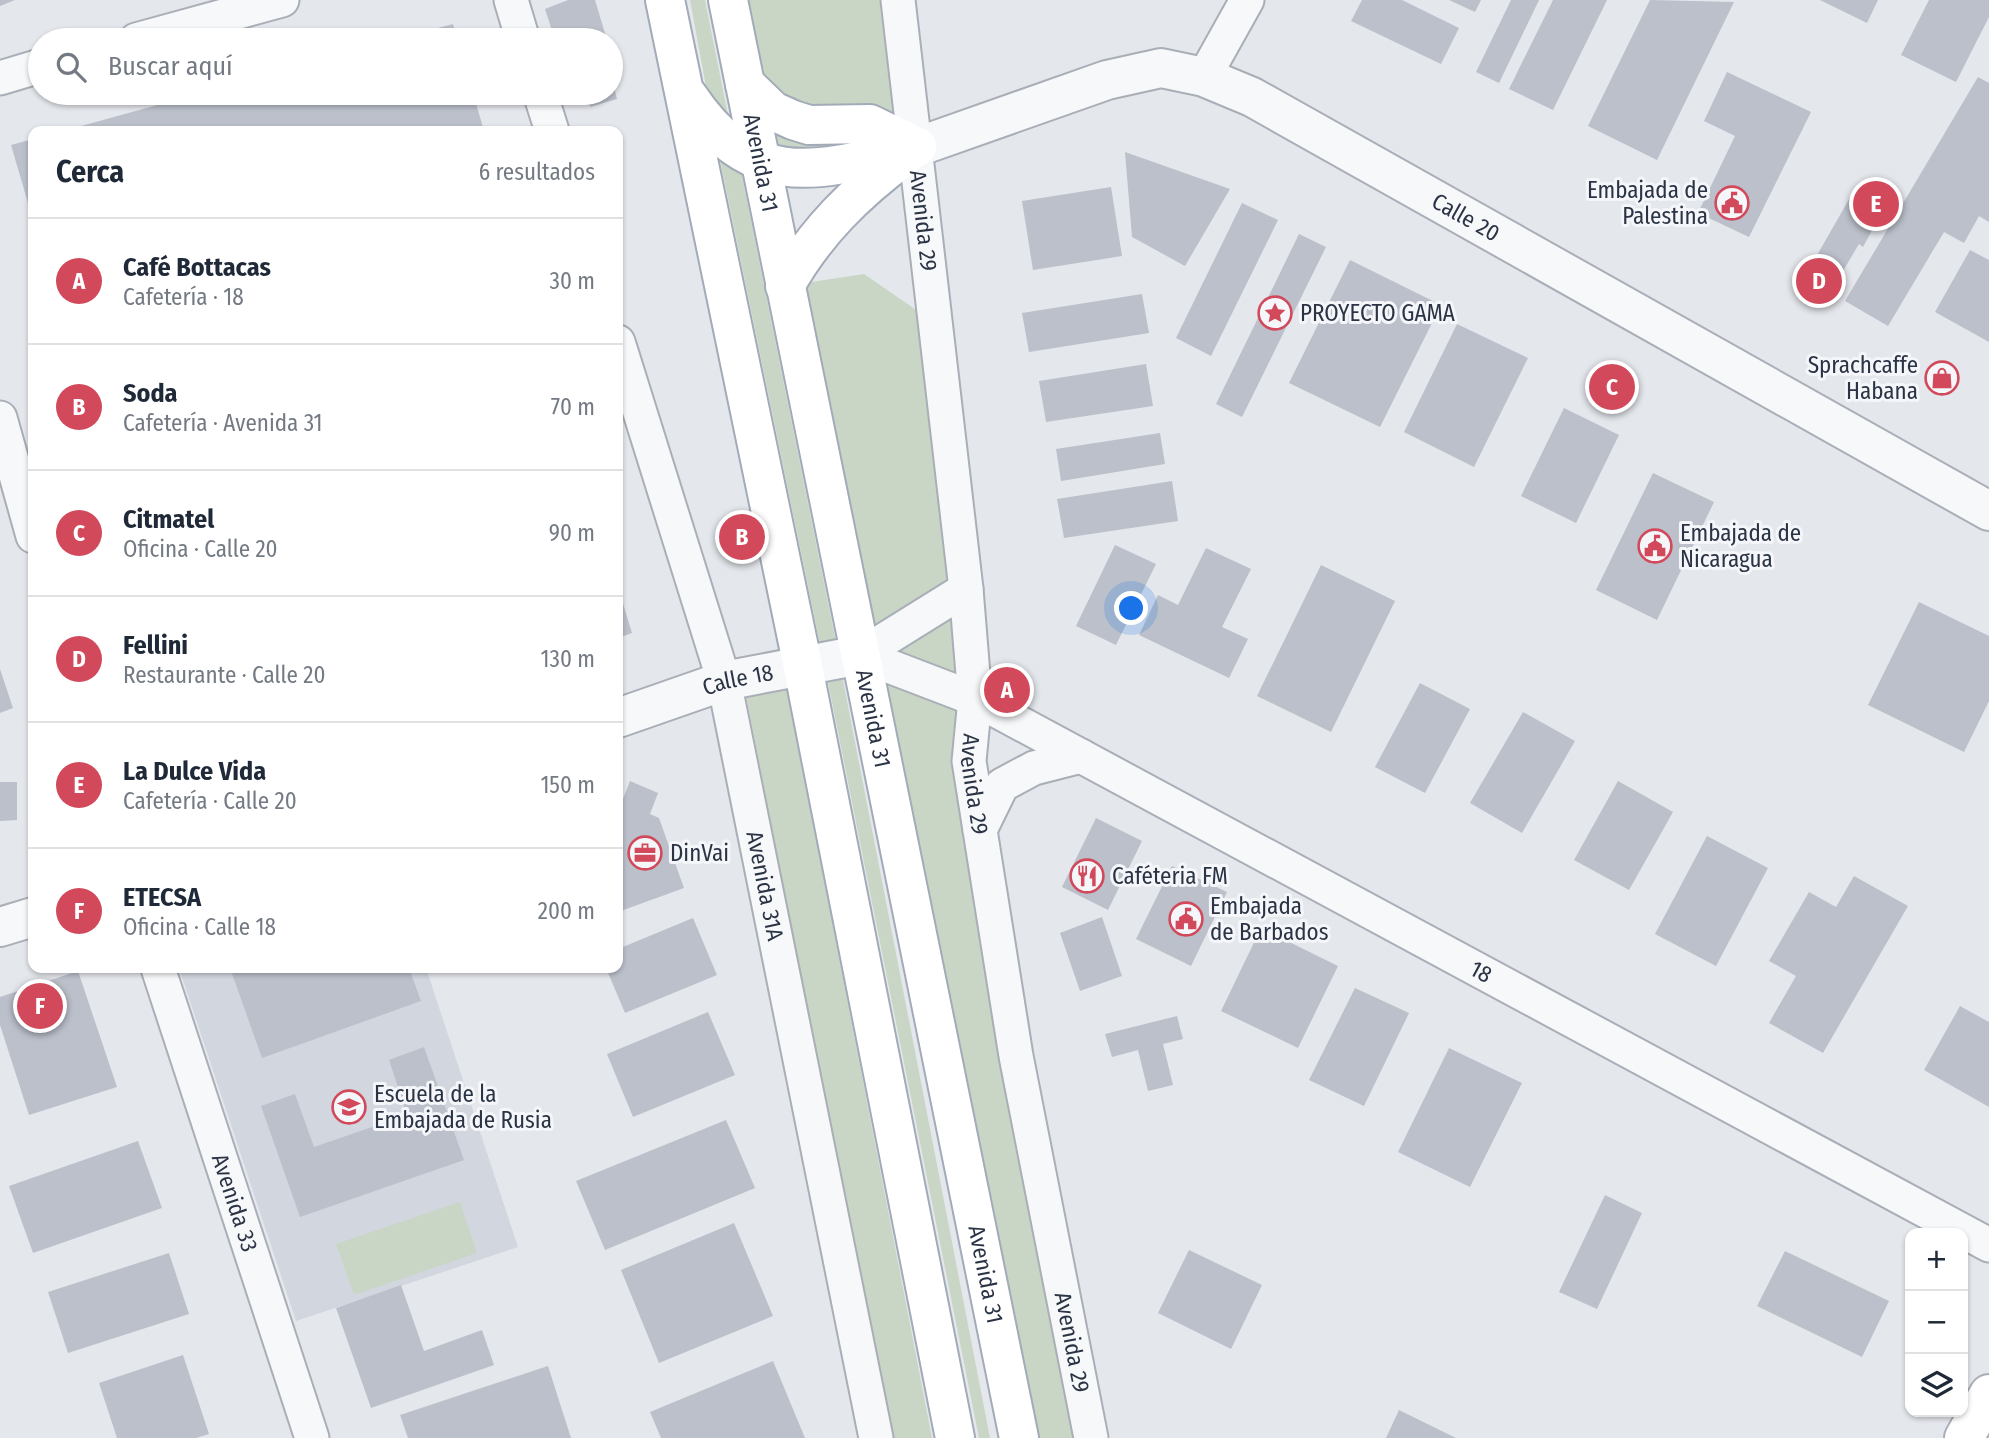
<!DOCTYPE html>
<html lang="es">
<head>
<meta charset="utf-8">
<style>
  body { margin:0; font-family:"Fira Sans Condensed",sans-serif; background:#f6f6f7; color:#1f2937 }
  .controls { position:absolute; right:21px; bottom:21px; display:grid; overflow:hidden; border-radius:14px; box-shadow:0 2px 5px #0004 }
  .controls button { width:63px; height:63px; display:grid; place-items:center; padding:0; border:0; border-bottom:2px solid #e0e1e3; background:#fff; color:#1f2937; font:35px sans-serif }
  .you { position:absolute; left:1132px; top:609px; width:24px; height:24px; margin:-18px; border:5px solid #fff; border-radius:50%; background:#1a73e8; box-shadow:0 0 0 10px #1a73e833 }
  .badge { display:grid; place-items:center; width:46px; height:46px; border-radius:50%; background:#d1495b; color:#fff; font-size:23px; font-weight:700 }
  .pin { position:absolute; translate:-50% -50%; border:4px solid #fff; box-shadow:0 2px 7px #0006 }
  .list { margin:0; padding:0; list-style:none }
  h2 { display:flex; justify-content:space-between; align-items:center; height:91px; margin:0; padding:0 28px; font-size:30px }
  h2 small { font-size:23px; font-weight:400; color:#747a83 }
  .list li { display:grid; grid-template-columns:46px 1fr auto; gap:21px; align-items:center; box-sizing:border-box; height:126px; padding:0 28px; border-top:2px solid #e0e1e3 }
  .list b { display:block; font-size:26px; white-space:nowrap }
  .list p { margin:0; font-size:23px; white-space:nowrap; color:#747a83 }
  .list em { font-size:23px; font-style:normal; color:#747a83 }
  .icon { flex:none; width:38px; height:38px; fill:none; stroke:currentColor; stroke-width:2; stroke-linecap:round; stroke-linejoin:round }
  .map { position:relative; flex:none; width:1989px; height:1438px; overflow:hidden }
  .search { position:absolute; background:#fff; box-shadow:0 2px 5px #0004; left:28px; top:28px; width:595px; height:77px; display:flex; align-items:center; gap:18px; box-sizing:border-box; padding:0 24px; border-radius:38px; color:#747a83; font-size:26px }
  .panel { position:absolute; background:#fff; box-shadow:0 2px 5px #0004; left:28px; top:126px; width:595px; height:847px; border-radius:14px }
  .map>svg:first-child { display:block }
</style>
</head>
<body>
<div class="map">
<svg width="1989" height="1438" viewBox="0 0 1989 1438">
  <rect width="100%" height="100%" fill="#e4e7ec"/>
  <!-- built -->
  <path fill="#d2d6de" d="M179,968h247l92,279 -222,74z"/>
  <!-- green -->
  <path fill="#c9d6c5" d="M690,0h15l25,125 -21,-22z
    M728,0h170l19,147 -156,17z
    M718,150l20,11 4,15 95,471 -16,2z
    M864,274l71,49 40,376 116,739h-72l-234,-1152z
    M842,675l148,763h-11l-152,-761z
    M786,683l146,755h-41l-146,-748z
    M460,1202l17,51 -123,42 -18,-51z"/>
  <!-- building -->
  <path fill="#bbc0ca" d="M0,0h15l-15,6z
    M568,0h27l12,40h-52l-10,-31z
    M1362,0h40l57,28 -18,36 -90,-43z
    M1449,0h32l-6,12z
    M1511,0h28l-40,83 -23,-11z
    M1553,0h54l-54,110 -44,-21z
    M1650,0l84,2 -77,158 -69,-34z
    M1820,0h58l-11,23z
    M1929,0h60v17l-33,65 -55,-27z
    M453,24l5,16h-62v-1z
    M1727,72l84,40 -62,125 -51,-24 37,-77 -31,-15z
    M1978,77l11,6v139l-10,-6 -15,27 -20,-11 -56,94 -43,-25z
    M612,79l5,20 -27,8 -3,-14h24z
    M201,93h272l11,38h-77l-2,-4 -15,4h-327z
    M33,139v81l-22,-75z
    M1125,152l105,37 -45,77 -53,-29z
    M1111,187l11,69 -89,14 -11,-69z
    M1856,187l30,18 -23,42 -4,-3 -25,42 -26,-15z
    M1242,203l36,17 -67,136 -35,-18z
    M1299,234l27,13 -84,170 -26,-13z
    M1970,250l19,10v82l-54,-30z
    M1350,260l91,45 -61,122 -91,-44z
    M1142,294l7,39 -120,19 -7,-39z
    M1457,324l71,34 -54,109 -70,-35z
    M1146,364l7,42 -107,16 -7,-41z
    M1564,408l55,27 -43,88 -55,-27z
    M1160,433l5,31 -104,17 -5,-32z
    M1653,473l61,29 -57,118 -61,-30z
    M1172,481l6,40 -114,17 -7,-39z
    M1115,545l41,19 -40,81 -40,-19z
    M1206,548l45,21 -29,58 26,12 -19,39 -90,-43 19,-40 20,10z
    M1321,565l74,36 -64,131 -74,-36z
    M618,587l14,46 -14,5z
    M1919,602l70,34v65l-25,51 -96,-47z
    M0,669l13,39 -13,5z
    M1420,683l50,26 -45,84 -50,-26z
    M1523,712l52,29 -53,92 -52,-30z
    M630,781l28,12 -8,21 9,4 25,70 -66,24v-109l3,1z
    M1618,781l55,31 -44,78 -55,-30z
    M0,782h17v38l-17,1z
    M1096,818l46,23 -34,69 -46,-23z
    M1707,836l61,32 -52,98 -61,-32z
    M1172,866l55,26 -36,74 -55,-27z
    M1854,876l54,30 -85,147 -54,-30 27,-47 -27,-15 40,-69 27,15z
    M1102,917l20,59 -42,15 -20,-58z
    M693,918l24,57 -92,38 -19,-45h12v-19z
    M1261,928l77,38 -40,82 -77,-37z
    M230,968h179l12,33 -159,57z
    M78,971l39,116 -88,28 -29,-90v-28z
    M1355,988l54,25 -45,93 -55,-26z
    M1960,1006l29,16v85l-65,-37z
    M708,1012l27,63 -102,42 -26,-63z
    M1177,1016l6,23 -20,5 10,41 -25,6 -10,-41 -26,7 -7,-23z
    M424,1047l40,113 -164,57 -39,-111 34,-12 19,53 93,-32 -18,-55z
    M1449,1048l73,35 -52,104 -72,-35z
    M726,1120l29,68 -150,62 -29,-69z
    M138,1141l24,67 -129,45 -24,-67z
    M1605,1195l37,18 -45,96 -38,-17z
    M734,1223l39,93 -114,47 -38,-93z
    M1189,1250l73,35 -31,64 -73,-36z
    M1785,1251l104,50 -27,56 -105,-51z
    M169,1253l20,61 -121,39 -20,-61z
    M401,1285l23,66 58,-21 12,35 -123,43 -35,-100z
    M183,1355l26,79 -13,4h-79l-18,-55z
    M773,1361l32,77h-144l-11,-26z
    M548,1366l23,72h-163l-8,-23z
    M1399,1410l57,28h-70z"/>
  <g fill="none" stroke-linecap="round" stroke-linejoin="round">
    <defs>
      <g id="minor">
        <path d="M511,0l12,40"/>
        <path id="s1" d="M898,0l68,589 9,110 -6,62 47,295 75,382"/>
        <path d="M136,40l146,-40"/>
        <path d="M1204,77l43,-77"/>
        <path d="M0,78l40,-12"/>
        <path d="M540,93l12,38"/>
        <path id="s2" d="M618,342l106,339 152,757"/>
        <path d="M0,418l33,118"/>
        <path id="s3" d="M860,655l115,44 1014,546"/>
        <path d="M860,655l106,-66"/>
        <path d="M980,830l22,-45 32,-17 47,-12"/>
        <path id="s4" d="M158,968l154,470"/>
      </g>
      <g id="tertiary">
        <path id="s5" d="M917,147l190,-67 54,-12 43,9 48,20 737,414"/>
        <path id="s6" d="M618,718l106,-37 136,-26"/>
        <path d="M0,927l33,-10"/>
      </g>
      <path id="secondary" d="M1964,1438l25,-44"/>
      <g id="primary">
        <path d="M665,0l138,667 152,771"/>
        <path id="s7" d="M728,0l291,1438"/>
        <path d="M745,84l28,27 20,9 16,5 61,-1 47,23"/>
        <path d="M688,96c66,98 130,75 229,51"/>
        <path d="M785,286c30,-54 71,-94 121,-131"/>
      </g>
    </defs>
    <!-- minor casing -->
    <use href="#minor" stroke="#a9aeb7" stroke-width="37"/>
    <!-- tertiary casing -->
    <use href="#tertiary" stroke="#a9aeb7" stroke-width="42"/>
    <!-- secondary casing -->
    <use href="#secondary" stroke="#a9aeb7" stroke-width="42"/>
    <!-- primary casing -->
    <use href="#primary" stroke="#a3abb8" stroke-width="42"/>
    <!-- minor -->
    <use href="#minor" stroke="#f7f8fa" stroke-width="33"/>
    <!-- tertiary -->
    <use href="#tertiary" stroke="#f7f8fa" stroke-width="38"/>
    <!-- secondary -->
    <use href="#secondary" stroke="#fff" stroke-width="38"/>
    <!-- primary -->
    <use href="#primary" stroke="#fff" stroke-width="38"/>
  </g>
  <!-- icons -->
  <defs>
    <symbol id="civic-ring" viewBox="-11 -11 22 22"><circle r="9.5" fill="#f4f6f9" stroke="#d1495b" stroke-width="1.5"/><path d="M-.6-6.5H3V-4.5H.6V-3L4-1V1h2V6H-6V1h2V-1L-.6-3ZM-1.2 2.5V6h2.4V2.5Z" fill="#d1495b"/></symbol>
    <symbol id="sight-ring" viewBox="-11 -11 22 22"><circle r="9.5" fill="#f4f6f9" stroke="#d1495b" stroke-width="1.5"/><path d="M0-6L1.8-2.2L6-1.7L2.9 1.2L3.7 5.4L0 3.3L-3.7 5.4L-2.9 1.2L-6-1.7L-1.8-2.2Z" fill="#d1495b"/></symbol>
    <symbol id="shop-ring" viewBox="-11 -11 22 22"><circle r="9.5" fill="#f4f6f9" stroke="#d1495b" stroke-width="1.5"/><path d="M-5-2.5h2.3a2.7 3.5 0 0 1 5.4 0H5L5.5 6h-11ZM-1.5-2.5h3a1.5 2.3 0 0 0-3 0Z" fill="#d1495b"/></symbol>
    <symbol id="office-ring" viewBox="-11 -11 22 22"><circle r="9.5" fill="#f4f6f9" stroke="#d1495b" stroke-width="1.5"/><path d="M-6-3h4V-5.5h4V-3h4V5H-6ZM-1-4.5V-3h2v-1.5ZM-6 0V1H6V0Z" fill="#d1495b"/></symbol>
    <symbol id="restaurant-ring" viewBox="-11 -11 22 22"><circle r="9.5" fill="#f4f6f9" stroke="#d1495b" stroke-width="1.5"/><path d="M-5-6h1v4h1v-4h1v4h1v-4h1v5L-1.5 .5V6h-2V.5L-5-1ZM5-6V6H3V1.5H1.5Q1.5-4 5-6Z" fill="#d1495b"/></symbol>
    <symbol id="school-ring" viewBox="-11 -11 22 22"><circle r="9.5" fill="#f4f6f9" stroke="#d1495b" stroke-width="1.5"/><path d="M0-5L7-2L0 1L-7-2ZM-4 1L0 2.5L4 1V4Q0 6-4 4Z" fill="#d1495b"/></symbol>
  </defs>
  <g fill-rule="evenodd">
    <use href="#civic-ring" x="1713" y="184" width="38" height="38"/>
    <use href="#sight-ring" x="1256" y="294" width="38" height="38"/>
    <use href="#shop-ring" x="1923" y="359" width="38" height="38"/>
    <use href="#civic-ring" x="1636" y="527" width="38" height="38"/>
    <use href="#office-ring" x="626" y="834" width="38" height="38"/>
    <use href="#restaurant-ring" x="1068" y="857" width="38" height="38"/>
    <use href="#civic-ring" x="1167" y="900" width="38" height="38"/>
    <use href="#school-ring" x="330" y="1088" width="38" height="38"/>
  </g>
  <g text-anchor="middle" stroke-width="6" stroke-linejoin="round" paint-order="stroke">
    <!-- street labels -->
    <g font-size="23" fill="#2b3445" stroke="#f4f6f9">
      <text dy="8" stroke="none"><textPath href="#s7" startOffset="166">Avenida 31</textPath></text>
      <text dy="8" stroke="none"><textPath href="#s5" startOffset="598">Calle 20</textPath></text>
      <text dy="8" stroke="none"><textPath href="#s1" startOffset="222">Avenida 29</textPath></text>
      <text dy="8" stroke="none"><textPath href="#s6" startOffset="126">Calle 18</textPath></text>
      <text dy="8" stroke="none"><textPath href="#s7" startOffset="733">Avenida 31</textPath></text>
      <text dy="8" stroke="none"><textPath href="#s1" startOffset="789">Avenida 29</textPath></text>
      <text dy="8" stroke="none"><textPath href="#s2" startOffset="564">Avenida 31A</textPath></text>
      <text dy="8" stroke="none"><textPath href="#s3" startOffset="698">18</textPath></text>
      <text dy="8" stroke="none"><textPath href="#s4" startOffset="247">Avenida 33</textPath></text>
      <text dy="8" stroke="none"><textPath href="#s7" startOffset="1300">Avenida 31</textPath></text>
      <text dy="8" stroke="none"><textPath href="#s1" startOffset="1356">Avenida 29</textPath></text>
    </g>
    <!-- poi labels -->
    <g font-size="23" fill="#2b3445" stroke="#f4f6f9" text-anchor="start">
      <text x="1708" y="198" text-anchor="end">Embajada de<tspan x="1708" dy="26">Palestina</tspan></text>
      <text x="1300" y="321">PROYECTO GAMA</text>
      <text x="1918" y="373" text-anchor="end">Sprachcaffe<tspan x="1918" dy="26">Habana</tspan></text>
      <text x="1680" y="541">Embajada de<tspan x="1680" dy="26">Nicaragua</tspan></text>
      <text x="670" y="861">DinVai</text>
      <text x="1112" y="884">Caféteria FM</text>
      <text x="1210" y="914">Embajada<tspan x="1210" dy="26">de Barbados</tspan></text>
      <text x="374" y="1102">Escuela de la<tspan x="374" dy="26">Embajada de Rusia</tspan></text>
    </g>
  </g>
</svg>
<div class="controls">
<button>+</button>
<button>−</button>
<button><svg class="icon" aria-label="layers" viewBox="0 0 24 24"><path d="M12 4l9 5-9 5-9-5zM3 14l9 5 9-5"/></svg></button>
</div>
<div class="you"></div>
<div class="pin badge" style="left:1007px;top:690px">A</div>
<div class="pin badge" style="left:742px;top:537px">B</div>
<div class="pin badge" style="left:1612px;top:387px">C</div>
<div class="pin badge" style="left:1819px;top:281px">D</div>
<div class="pin badge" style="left:1876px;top:204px">E</div>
<div class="pin badge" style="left:40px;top:1006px">F</div>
<div class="search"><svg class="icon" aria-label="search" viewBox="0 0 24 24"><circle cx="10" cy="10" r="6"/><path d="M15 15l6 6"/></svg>Buscar aquí</div>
<section class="panel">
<h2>Cerca<small>6 resultados</small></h2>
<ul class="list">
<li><span class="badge">A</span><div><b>Café Bottacas</b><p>Cafetería · 18</p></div><em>30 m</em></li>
<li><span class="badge">B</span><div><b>Soda</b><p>Cafetería · Avenida 31</p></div><em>70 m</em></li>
<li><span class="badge">C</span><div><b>Citmatel</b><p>Oficina · Calle 20</p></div><em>90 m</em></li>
<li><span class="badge">D</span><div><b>Fellini</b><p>Restaurante · Calle 20</p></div><em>130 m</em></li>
<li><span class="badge">E</span><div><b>La Dulce Vida</b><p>Cafetería · Calle 20</p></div><em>150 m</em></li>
<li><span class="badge">F</span><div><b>ETECSA</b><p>Oficina · Calle 18</p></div><em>200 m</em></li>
</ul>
</section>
</div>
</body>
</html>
